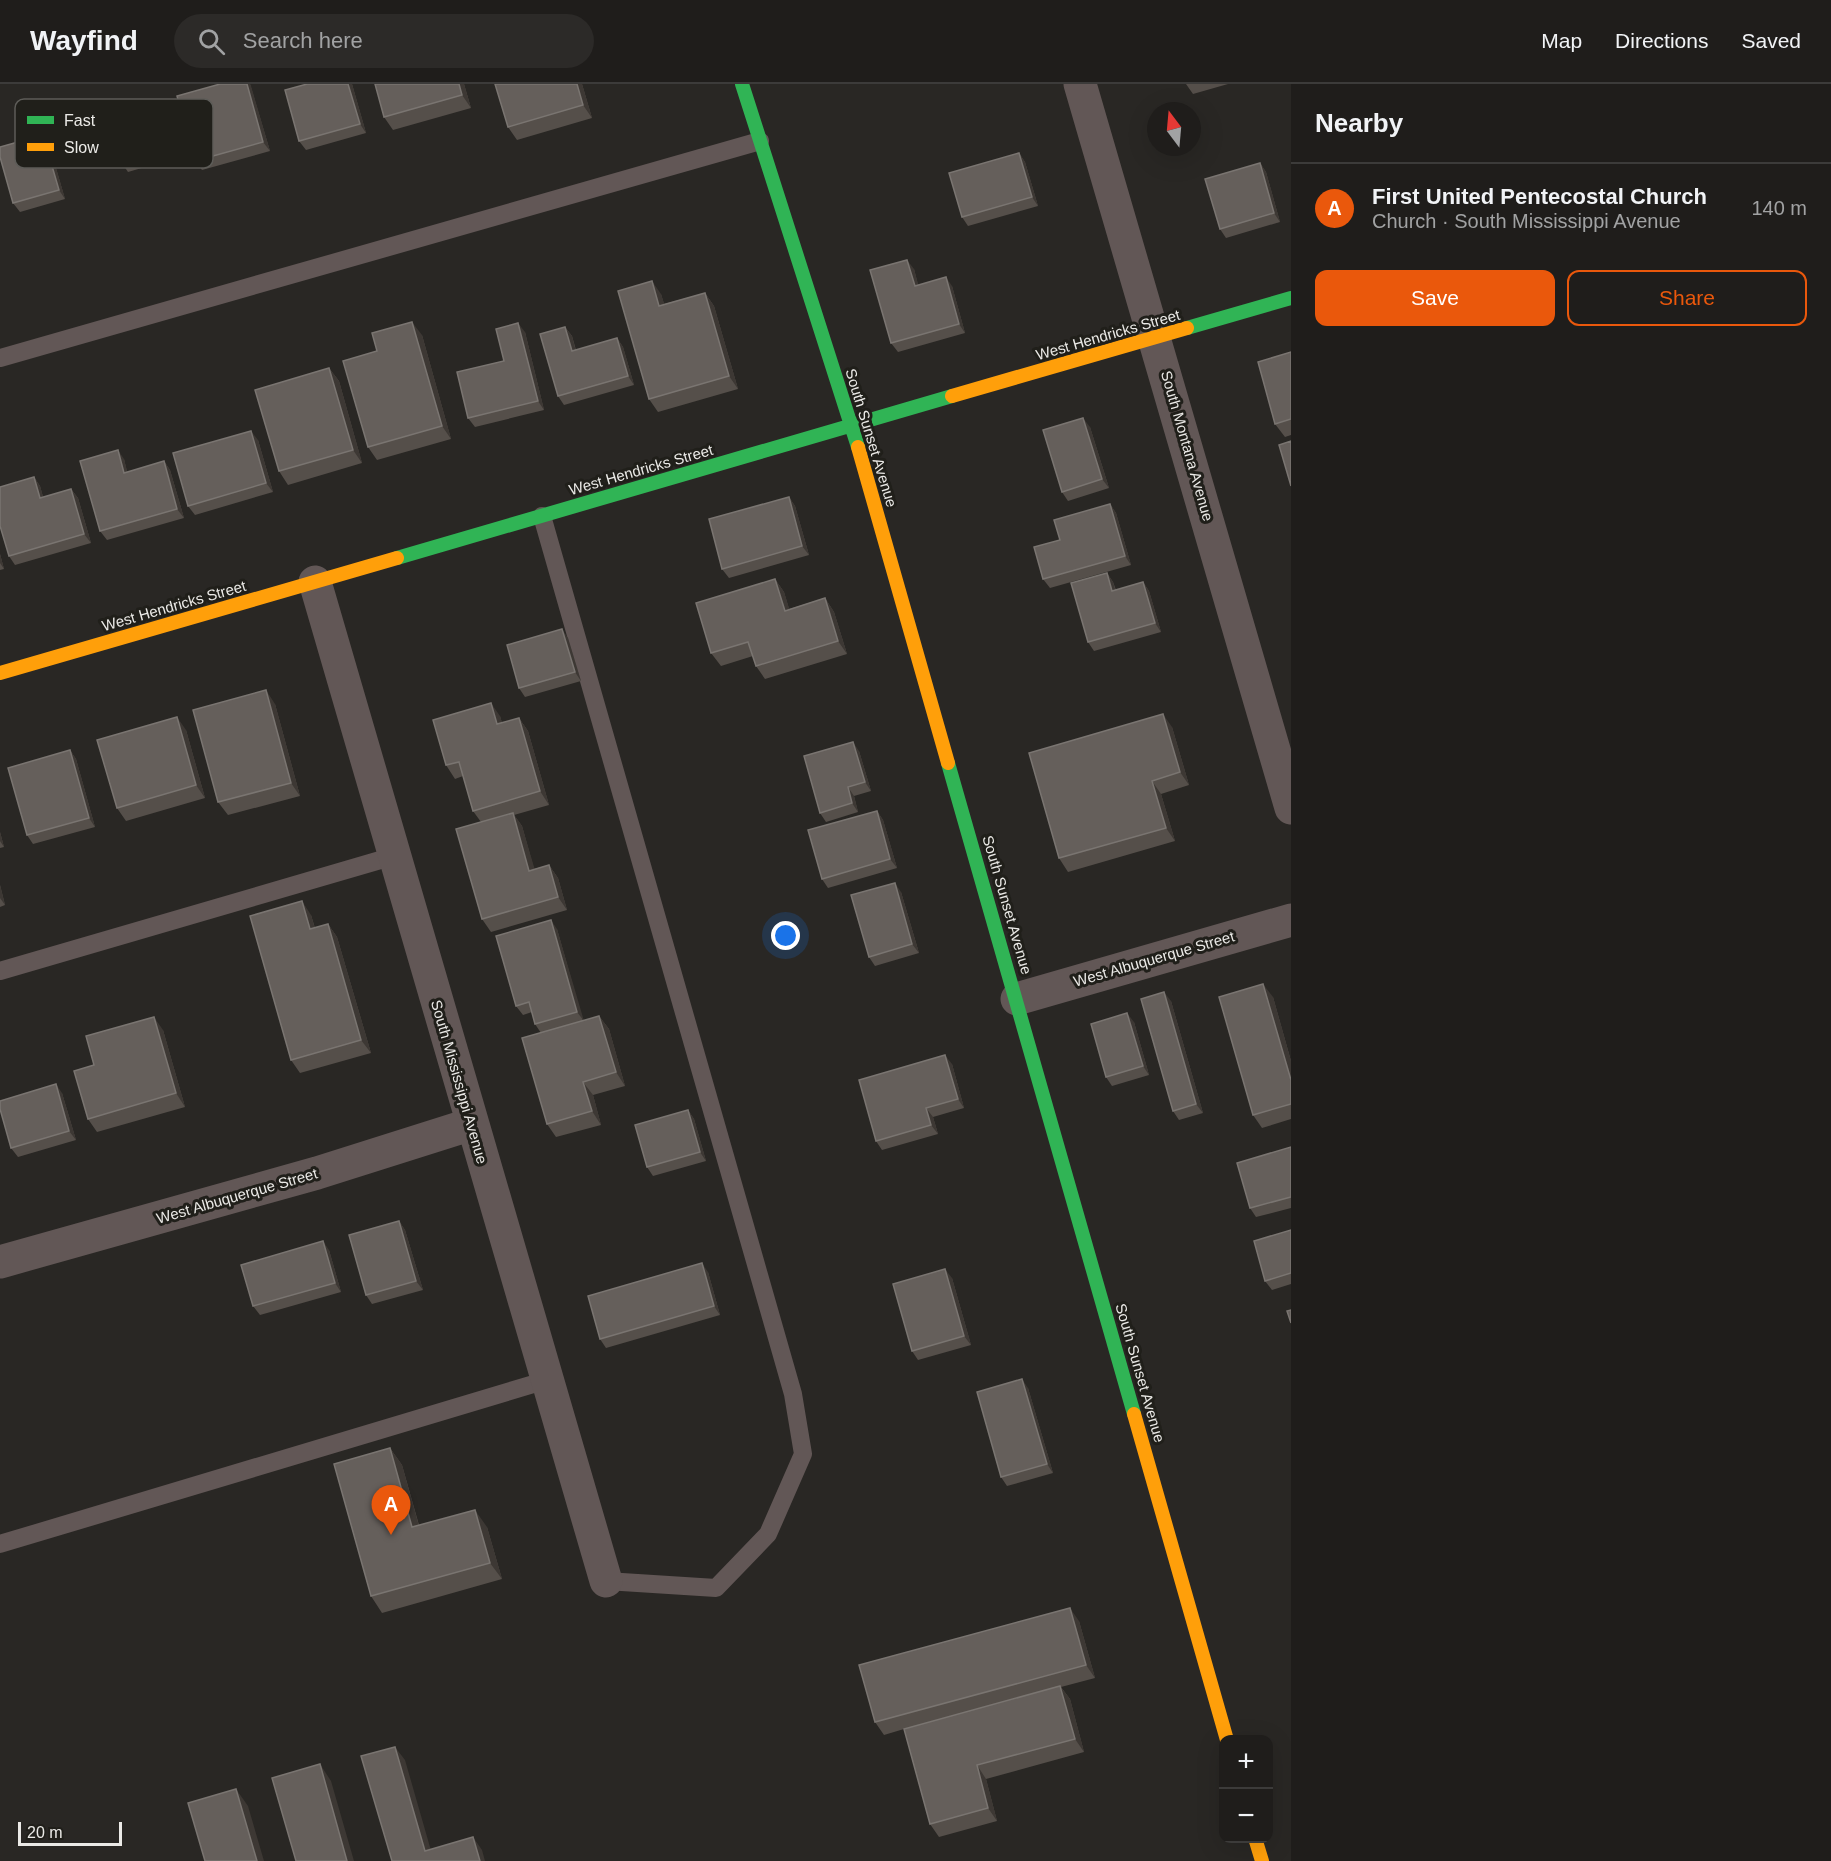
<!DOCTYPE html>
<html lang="en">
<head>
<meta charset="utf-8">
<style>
  body { margin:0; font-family:Arial,sans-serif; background:#2c2a28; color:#f1f3f6 }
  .controls { position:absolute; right:18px; bottom:18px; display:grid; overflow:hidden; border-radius:12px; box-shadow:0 6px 24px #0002 }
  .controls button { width:54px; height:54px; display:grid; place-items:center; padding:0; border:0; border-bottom:2px solid #3c3b3a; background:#1f1d1b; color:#f1f3f6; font:30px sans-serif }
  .compass { position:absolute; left:1147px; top:18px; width:54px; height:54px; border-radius:50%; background:#1f1d1b; box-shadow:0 6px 24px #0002; rotate:344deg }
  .scale { position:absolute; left:18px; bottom:15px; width:104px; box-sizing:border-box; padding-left:6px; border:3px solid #ebeae7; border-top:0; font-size:16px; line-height:21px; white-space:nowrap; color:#ebeae7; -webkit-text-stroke:4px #201f1a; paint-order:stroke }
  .you { position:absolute; left:786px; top:852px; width:21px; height:21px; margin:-15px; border:4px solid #fff; border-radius:50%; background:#1a73e8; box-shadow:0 0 0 9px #1a73e833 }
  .badge { display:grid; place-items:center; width:39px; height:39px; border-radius:50%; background:#ea580c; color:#fff; font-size:20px; font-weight:700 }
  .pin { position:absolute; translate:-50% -50px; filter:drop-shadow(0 2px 3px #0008) }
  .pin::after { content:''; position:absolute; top:32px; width:21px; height:18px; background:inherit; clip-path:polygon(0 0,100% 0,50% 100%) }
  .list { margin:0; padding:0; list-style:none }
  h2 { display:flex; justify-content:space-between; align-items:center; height:78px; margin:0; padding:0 24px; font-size:26px }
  h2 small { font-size:20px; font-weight:400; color:#a1a2a3 }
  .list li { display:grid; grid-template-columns:39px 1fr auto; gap:18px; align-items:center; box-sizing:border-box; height:90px; padding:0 24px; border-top:2px solid #3c3b3a }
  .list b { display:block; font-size:22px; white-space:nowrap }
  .list p { margin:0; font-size:20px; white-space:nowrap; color:#a1a2a3 }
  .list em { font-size:20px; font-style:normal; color:#a1a2a3 }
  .actions { display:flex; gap:12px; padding:18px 24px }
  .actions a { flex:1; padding:14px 0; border:2px solid #ea580c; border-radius:12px; text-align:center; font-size:21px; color:#ea580c }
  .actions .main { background:#ea580c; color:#fff }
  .icon { flex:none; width:33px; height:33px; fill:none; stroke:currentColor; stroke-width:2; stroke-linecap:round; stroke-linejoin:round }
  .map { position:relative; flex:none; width:1291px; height:1777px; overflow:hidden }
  header { display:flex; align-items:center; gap:36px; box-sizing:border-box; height:84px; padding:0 30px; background:#1f1d1b; border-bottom:2px solid #3c3b3a }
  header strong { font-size:28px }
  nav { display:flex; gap:33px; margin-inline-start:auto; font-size:21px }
  .search { width:420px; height:54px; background:#2c2a28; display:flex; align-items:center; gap:15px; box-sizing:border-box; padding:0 21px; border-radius:33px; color:#a1a2a3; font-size:22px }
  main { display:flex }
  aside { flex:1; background:#1f1d1b }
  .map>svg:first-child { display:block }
</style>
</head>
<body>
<header>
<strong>Wayfind</strong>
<div class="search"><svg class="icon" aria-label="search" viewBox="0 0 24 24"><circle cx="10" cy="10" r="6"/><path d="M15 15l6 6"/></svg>Search here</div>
<nav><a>Map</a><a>Directions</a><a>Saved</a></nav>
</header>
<main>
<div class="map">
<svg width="1291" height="1777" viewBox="0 0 1291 1777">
  <rect width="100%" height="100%" fill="#292724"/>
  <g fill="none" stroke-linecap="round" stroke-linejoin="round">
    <!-- lane -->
    <path stroke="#625756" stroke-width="18" d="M0,274l760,-217
      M542,432l251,878 10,60 -35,80 -52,54 -110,-7
      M0,887l394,-115
      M0,1460l547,-164"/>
    <!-- street -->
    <path stroke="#625756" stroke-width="33" d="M1080,0l211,724
      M315,498l291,999
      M1017,915l274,-79
      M0,1178l317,-89 155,-49"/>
    <!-- fast -->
    <path stroke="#30b455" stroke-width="14" d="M742,0l116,363
      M1187,244l104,-30
      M397,474l555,-162
      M948,679l186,651"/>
    <!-- slow -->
    <path stroke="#ff9f0a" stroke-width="14" d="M952,312l235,-68
      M858,363l90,316
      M0,589l397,-115
      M1134,1330l93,326
      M1255,1754l7,23"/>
  </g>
  <!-- wall -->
  <path fill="#554f4a" d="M220,0h30l20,67 -68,19 -7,-9z
    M307,0h45l14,49 -60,17 -7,-9z
    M464,0l7,24 -78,22 -9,-13z
    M582,0l10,34 -75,22 -9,-13z
    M1186,0h42l-35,10z
    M173,25l13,46 -58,17 -6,-9z
    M49,60l16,55 -45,13 -7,-9z
    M1019,69l6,9 13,44 -70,20 -6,-9z
    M1260,79l6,9 14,50 -54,16 -6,-9z
    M914,185l4,16 34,1 13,47 -67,19 -7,-9z
    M705,209l9,13 24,83 -80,23 -9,-13 12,-105 3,10z
    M565,243l7,9 4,14 41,-12 6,9 11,38 -70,20 -6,-9z
    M525,248l19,78 -69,17 -7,-9z
    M422,251l29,104 -74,21 -9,-13 9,-96z
    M1291,268v83l-6,2 -10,-13z
    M329,284l10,13 23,82 -74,22 -9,-14z
    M1090,343l19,61 -41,13 -6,-9z
    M258,356l15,52 -78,23 -7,-9z
    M124,375l3,13 37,-11 6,9 14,48 -77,22 -7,-9z
    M34,393l6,9 3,11 28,-8 7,9 13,45 -76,22 -6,-9z
    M789,413l6,9 14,49 -80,23 -7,-9z
    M1110,420l6,9 15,52 -81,23 -7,-9 17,-39z
    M0,470l4,15 -4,1z
    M1107,489l6,9 3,8 27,-8 6,9 12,41 -67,19 -6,-9z
    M775,495l9,13 5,17 36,-11 9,14 13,42 -82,25 -9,-13 -3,-10 -32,10 -10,-13z
    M568,554l13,43 -56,16 -6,-9z
    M275,620l25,92 -72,19 -10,-13z
    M500,632l2,7 17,-5 9,13 21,74 -35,10 8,11 12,43 15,-4 9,13 9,32 -76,22 -9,-13 -1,-97 -8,-11 -10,-35 -8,3 -9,-14z
    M1172,643l17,58 -28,9 14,47 -107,31 -9,-14z
    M186,646l19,68 -79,23 -9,-13z
    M70,666l6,9 19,68 -62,17 -6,-9z
    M859,667l12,40 -17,5 4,16 -32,10 -6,-9z
    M877,727l6,9 14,48 -69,20 -6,-9z
    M0,748l4,15 -4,1z
    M0,801l5,20 -5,2z
    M901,808l18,61 -44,13 -6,-9z
    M311,831l4,13 13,-4 9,13 34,116 -71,20 -9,-13z
    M557,845l26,92 16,-5 10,13 16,57 -32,9 8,30 -45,12 -9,-13 -6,-91 -6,-9 -3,-12 -9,3 -7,-9z
    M1273,913l18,64v58l-29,9 -9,-13z
    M1171,917l32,112 -24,7 -6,-9z
    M1134,938l15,53 -37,11 -6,-9z
    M163,946l22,77 -88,25 -9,-13 6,-54z
    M952,980l12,44 -31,9 5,17 -56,16 -6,-9z
    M62,1009l14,47 -58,17 -7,-9z
    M688,1026l6,9 12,42 -53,15 -6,-9z
    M1291,1063v61l-35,9 -6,-9z
    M399,1137l6,9 18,60 -51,14 -6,-9z
    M1291,1146v54l-19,6 -7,-9z
    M329,1166l12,42 -81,23 -7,-9z
    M708,1188l12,43 -114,33 -6,-9z
    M952,1194l19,67 -53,15 -6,-9z
    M1028,1304l25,85 -46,13 -6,-9z
    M390,1364l12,17 17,60 68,2 15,52 -120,34 -11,-17z
    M1079,1537l16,57 -34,9 9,12 14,53 -98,27 11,42 -58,16 -9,-13 -26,-95 -20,6 -9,-13z"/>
  <!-- shaded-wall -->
  <path fill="#3d3834" d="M247,0h3l1,2 19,65 -7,-9z
    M348,0h4l14,49 -6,-9z
    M459,0h5l7,24 -9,-13z
    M577,0h5l10,34 -9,-13z
    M167,16l6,9 13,46 -6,-9z
    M43,51l6,9 16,55 -6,-9z
    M1019,69l6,9 13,44 -6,-9z
    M1260,79l6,9 14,50 -6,-9z
    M907,176l7,9 7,26 -6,-9z
    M946,193l6,9 13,47 -6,-9z
    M652,197l9,13 8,25 -10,-13z
    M705,209l9,13 24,83 -9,-13z
    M412,238l10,13 29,104 -9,-13z
    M518,239l7,9 19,78 -6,-9z
    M565,243l7,9 6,24 -6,-9z
    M617,254l6,9 11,38 -6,-9z
    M329,284l10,13 23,82 -9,-13z
    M1083,334l7,9 19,61 -7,-9z
    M251,347l7,9 15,52 -7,-9z
    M118,366l6,9 6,23 -6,-9z
    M164,377l6,9 14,48 -7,-9z
    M34,393l6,9 6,21 -6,-9z
    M71,405l7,9 13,45 -7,-9z
    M789,413l6,9 14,49 -7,-9z
    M1110,420l6,9 15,52 -6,-9z
    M0,470l4,15 -4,-6z
    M1107,489l6,9 5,18 -6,-9z
    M775,495l9,13 10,32 -9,-13z
    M1143,498l6,9 12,41 -6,-9z
    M825,514l9,14 13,42 -9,-13z
    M562,545l6,9 13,43 -6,-9z
    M266,606l9,14 25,92 -9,-13z
    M491,619l9,13 6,21 -9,-13z
    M1163,630l9,13 17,58 -9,-13z
    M177,633l9,13 19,68 -9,-13z
    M519,634l9,13 21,74 -9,-14z
    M853,658l6,9 12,40 -6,-9z
    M70,666l6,9 19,68 -6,-9z
    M1152,697l9,13 14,47 -9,-13z
    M848,703l6,9 4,16 -6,-9z
    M877,727l6,9 14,48 -7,-9z
    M513,729l9,13 17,58 -10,-13z
    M0,748l4,15 -4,-6z
    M549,781l9,13 9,32 -9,-13z
    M895,799l6,9 18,61 -7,-9z
    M0,801l5,20 -5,-7z
    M302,817l9,14 8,28 -9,-14z
    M551,836l6,9 27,92 -7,-9z
    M328,840l9,13 34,116 -10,-13z
    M1263,900l10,13 18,64v19z
    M1164,908l7,9 32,112 -7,-9z
    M1127,929l7,9 15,53 -6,-9z
    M599,932l10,13 16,57 -9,-14z
    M154,933l9,13 22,77 -9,-14z
    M945,971l7,9 12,44 -6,-9z
    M583,998l10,13 8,30 -9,-14z
    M56,1000l6,9 14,47 -7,-9z
    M926,1024l7,9 5,17 -7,-9z
    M688,1026l6,9 12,42 -6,-9z
    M399,1137l6,9 18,60 -7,-9z
    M323,1157l6,9 12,42 -6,-9z
    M702,1179l6,9 12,43 -6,-9z
    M945,1185l7,9 19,67 -7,-9z
    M1022,1295l6,9 25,85 -6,-9z
    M390,1364l12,17 22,79 -12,-17z
    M475,1426l12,17 15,52 -12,-16z
    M1070,1524l9,13 16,57 -9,-13z
    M1060,1602l10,13 14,53 -9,-13z
    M395,1663l10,13 29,101 -9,-10z
    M320,1680l11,17 23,80h-7z
    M977,1681l9,14 11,42 -9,-13z
    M236,1705l12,17 16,55h-7z
    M473,1753l9,13 3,11h-5z"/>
  <!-- building -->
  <path fill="#655f5b" stroke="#7a7571" stroke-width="1.5" d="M220,0h27l16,58 -68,19 -18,-65z
    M307,0h41l12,40 -61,17 -14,-51z
    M375,0h84l3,11 -78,22z
    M495,0h82l6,21 -75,22z
    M43,51l16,55 -46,13 -13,-46v-10z
    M1019,69l13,44 -70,20 -13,-44z
    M1260,79l14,50 -54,16 -15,-50z
    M907,176l8,26 31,-9 13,47 -68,19 -21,-73z
    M652,197l7,25 46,-13 24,83 -80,23 -31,-108z
    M412,238l30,104 -74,21 -25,-86 34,-10 -5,-18z
    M518,239l20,78 -70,17 -11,-46 47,-11 -8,-32z
    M565,243l7,24 45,-13 11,38 -70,20 -18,-62z
    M1291,268v67l-16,5 -17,-62z
    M329,284l24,82 -74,21 -24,-81z
    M1083,334l19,61 -40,13 -19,-62z
    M251,347l15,52 -78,23 -15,-53z
    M1291,357v45l-12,-41z
    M118,366l6,23 40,-12 13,48 -77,22 -20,-70z
    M34,393l6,21 31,-9 13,45 -75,22 -9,-30v-39z
    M789,413l13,49 -80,23 -13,-50z
    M1110,420l15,52 -82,23 -9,-32 26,-7 -6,-20z
    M1107,489l5,18 31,-9 12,41 -67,19 -17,-59z
    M775,495l10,32 40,-13 13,43 -82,25 -8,-24 -37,11 -15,-50z
    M562,545l13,43 -56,16 -12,-43z
    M266,606l25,93 -73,19 -25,-92z
    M491,619l6,21 22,-6 21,73 -67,20 -14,-49 -13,3 -13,-45z
    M1163,630l17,58 -28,9 14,47 -107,30 -30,-105z
    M177,633l19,68 -79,23 -20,-68z
    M853,658l12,40 -17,5 4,16 -32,10 -16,-57z
    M70,666l19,68 -62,17 -19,-67z
    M877,727l13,48 -68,20 -14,-49z
    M513,729l16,58 20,-6 9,32 -76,22 -26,-90z
    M895,799l17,61 -43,13 -18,-62z
    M302,817l8,28 18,-5 33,116 -70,20 -41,-144z
    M551,836l26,92 -42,12 -6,-22 -13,4 -20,-70z
    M1263,900l28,96v24l-38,11 -34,-118z
    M1164,908l32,112 -23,7 -32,-112z
    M1127,929l16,53 -37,11 -15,-53z
    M599,932l17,56 -33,10 9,29 -45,13 -25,-86z
    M154,933l22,76 -88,26 -14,-48 20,-6 -8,-29z
    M945,971l13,44 -32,9 5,17 -55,16 -17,-61z
    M56,1000l13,47 -58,17 -11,-39v-8z
    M688,1026l12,42 -53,15 -12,-42z
    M1291,1063v50l-41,11 -13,-45z
    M399,1137l17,60 -50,14 -17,-60z
    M1291,1146v43l-26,8 -11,-40z
    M323,1157l12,42 -82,23 -12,-41z
    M702,1179l12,43 -114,33 -12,-43z
    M945,1185l19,67 -52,15 -19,-67z
    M1291,1226v13l-4,-12z
    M1022,1295l25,85 -46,13 -24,-85z
    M390,1364l22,79 63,-17 15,53 -119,33 -37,-132z
    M1070,1524l16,57 -211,57 -16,-57z
    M1060,1602l15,53 -98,26 11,43 -58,16 -26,-95z
    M395,1663l30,104 48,-14 7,24h-88l-31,-105z
    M320,1680l27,97h-51l-24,-83z
    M236,1705l21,72h-52l-17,-58z"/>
  <g text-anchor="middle" stroke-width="6" stroke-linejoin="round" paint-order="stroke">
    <!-- street labels -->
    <g font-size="15" fill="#ebeae7" stroke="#201f1a">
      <text transform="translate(1108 251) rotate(-16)" y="5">West Hendricks Street</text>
      <text transform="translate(871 354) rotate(73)" y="5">South Sunset Avenue</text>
      <text transform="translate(1187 362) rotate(74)" y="5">South Montana Avenue</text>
      <text transform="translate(641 386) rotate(-16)" y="5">West Hendricks Street</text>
      <text transform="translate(174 522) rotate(-16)" y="5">West Hendricks Street</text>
      <text transform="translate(1007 821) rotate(74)" y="5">South Sunset Avenue</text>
      <text transform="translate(1154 875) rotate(-16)" y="5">West Albuquerque Street</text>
      <text transform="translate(459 998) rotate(74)" y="5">South Mississippi Avenue</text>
      <text transform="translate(237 1112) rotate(-16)" y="5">West Albuquerque Street</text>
      <text transform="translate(1140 1289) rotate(74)" y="5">South Sunset Avenue</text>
    </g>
  </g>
  <!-- legend -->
  <rect x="15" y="15" width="198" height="69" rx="9" fill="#201f1a" stroke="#5d5c58" stroke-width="1.5"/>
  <rect x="27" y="32" width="27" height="8" fill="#30b455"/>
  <rect x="27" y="59" width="27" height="8" fill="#ff9f0a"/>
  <g font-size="16" fill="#ebeae7">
    <text x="64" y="42">Fast</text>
    <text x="64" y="69">Slow</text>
  </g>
</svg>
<div class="controls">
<button>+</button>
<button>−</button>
</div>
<svg class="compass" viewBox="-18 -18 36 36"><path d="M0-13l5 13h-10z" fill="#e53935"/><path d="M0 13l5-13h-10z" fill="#a1a2a3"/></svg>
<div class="scale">20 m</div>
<div class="you"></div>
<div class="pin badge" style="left:391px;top:1451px">A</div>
</div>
<aside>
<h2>Nearby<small></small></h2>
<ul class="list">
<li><span class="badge">A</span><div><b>First United Pentecostal Church</b><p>Church · South Mississippi Avenue</p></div><em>140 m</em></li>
</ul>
<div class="actions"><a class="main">Save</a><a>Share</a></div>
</aside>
</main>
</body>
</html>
